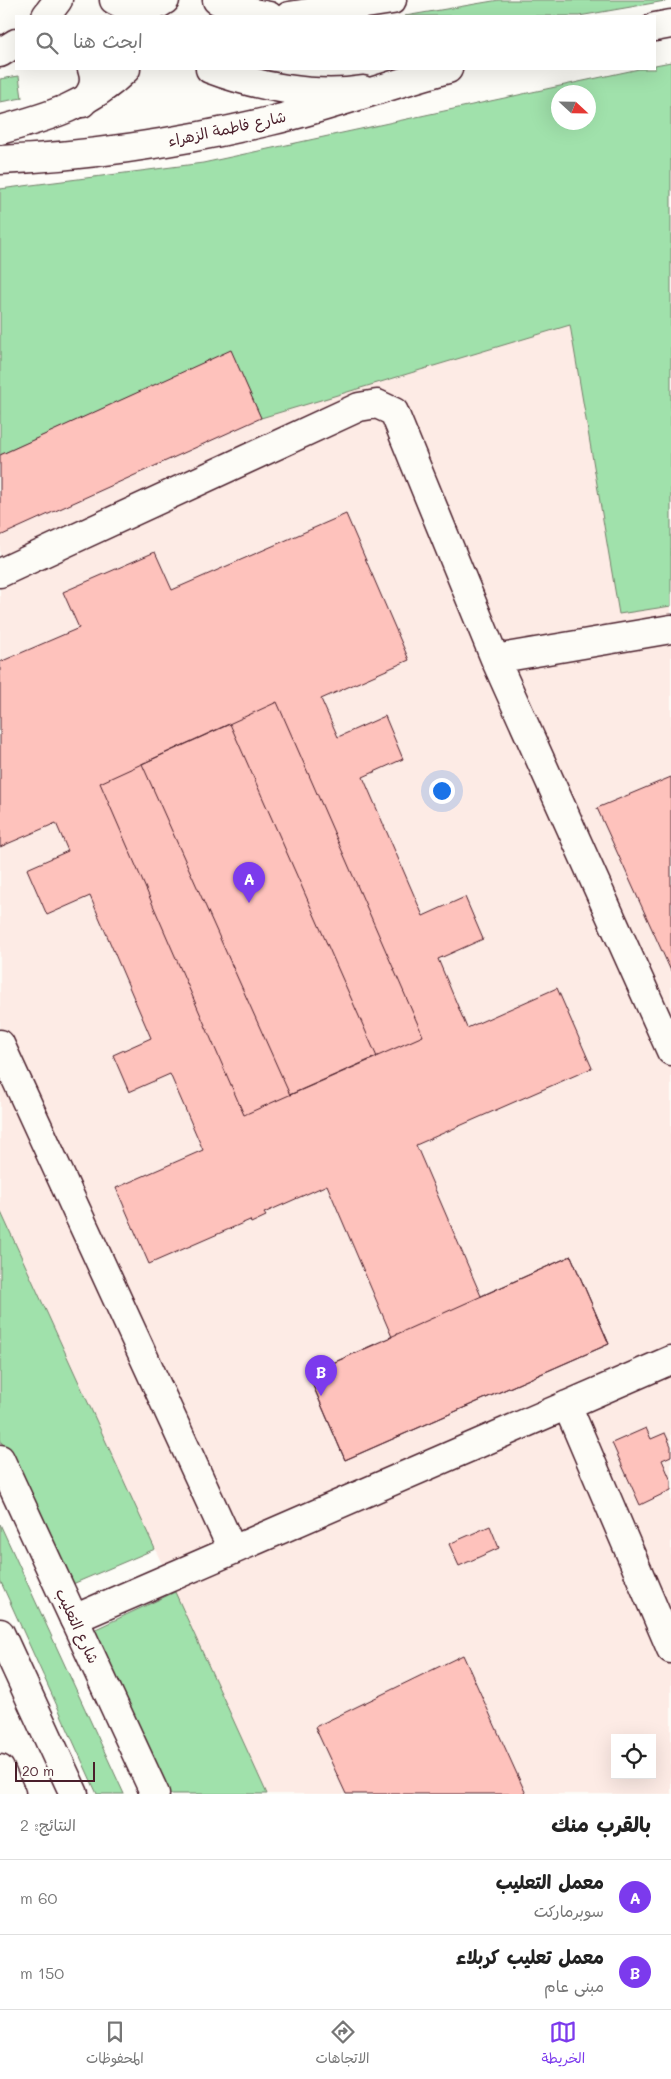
<!DOCTYPE html>
<html lang="ar">
<head>
<meta charset="utf-8">
<style>
  body { margin:0; font-family:Mali,"Playpen Sans Arabic",sans-serif; background:#f6f6f6; color:#222; direction:rtl }
  .controls { position:absolute; right:15px; bottom:15px; display:grid; overflow:hidden; border-radius:0px; box-shadow:0 5px 20px #0002 }
  .controls button { width:45px; height:45px; display:grid; place-items:center; padding:0; border:0; border-bottom:1px solid #e0e0e0; background:#fff; color:#222; font:25px sans-serif }
  .compass { position:absolute; left:551px; top:85px; width:45px; height:45px; border-radius:50%; background:#fff; box-shadow:0 5px 20px #0002; rotate:112deg }
  .scale { position:absolute; left:15px; bottom:12px; width:80px; box-sizing:border-box; padding-left:5px; border:2px solid #4a1f2b; border-top:0; font-size:14px; line-height:18px; white-space:nowrap; color:#4a1f2b; -webkit-text-stroke:4px #fdfcf7; paint-order:stroke }
  .you { position:absolute; left:441px; top:790px; width:18px; height:18px; margin:-12px; border:4px solid #fff; border-radius:50%; background:#1a73e8; box-shadow:0 0 0 8px #1a73e833 }
  .badge { display:grid; place-items:center; width:32px; height:32px; border-radius:50%; background:#7c3aed; color:#fff; font-size:16px; font-weight:700 }
  .pin { position:absolute; translate:-50% -41px; filter:drop-shadow(0 1px 2px #0008) }
  .pin::after { content:''; position:absolute; top:26px; width:18px; height:15px; background:inherit; clip-path:polygon(0 0,100% 0,50% 100%) }
  .list { margin:0; padding:0; list-style:none }
  h2 { display:flex; justify-content:space-between; align-items:center; height:65px; margin:0; padding:0 20px; font-size:21px }
  h2 small { font-size:16px; font-weight:400; color:#767676 }
  .list li { display:grid; grid-template-columns:32px 1fr auto; gap:15px; align-items:center; box-sizing:border-box; height:75px; padding:0 20px; border-top:1px solid #e0e0e0 }
  .list b { display:block; font-size:19px; white-space:nowrap }
  .list p { margin:0; font-size:16px; white-space:nowrap; color:#767676 }
  .list em { font-size:16px; font-style:normal; color:#767676 }
  .icon { flex:none; width:28px; height:28px; fill:none; stroke:currentColor; stroke-width:2; stroke-linecap:round; stroke-linejoin:round }
  .map { position:relative; flex:none; width:671px; height:1794px; overflow:hidden; direction:ltr }
  .search { position:absolute; background:#fff; box-shadow:0 5px 20px #0002; left:15px; right:15px; top:15px; height:55px; display:flex; align-items:center; gap:12px; box-sizing:border-box; padding:0 18px; border-radius:0px; color:#767676; font-size:19px }
  .sheet { height:215px; background:#fff }
  nav { display:flex; justify-content:space-around; align-items:center; box-sizing:border-box; height:70px; border-top:1px solid #e0e0e0; background:#fff; font-size:14px; color:#767676 }
  nav a { display:grid; justify-items:center; gap:2px }
  nav .on { color:#7c3aed }
  .map>svg:first-child { display:block }
</style>
</head>
<body>
<div class="map">
<svg width="671" height="1794" viewBox="0 0 671 1794">
  <rect width="100%" height="100%" fill="#fdfcf7"/>
  <filter id="ink" filterUnits="userSpaceOnUse"><feTurbulence type="fractalNoise" baseFrequency=".02" numOctaves="2"/><feDisplacementMap in="SourceGraphic" scale="10" xChannelSelector="R" yChannelSelector="G"/><feConvolveMatrix kernelMatrix="1 2 1 2 8 2 1 2 1" color-interpolation-filters="sRGB"/></filter>
  <g filter="url(#ink)">
    <!-- built -->
    <path fill="#fdebe5" fill-rule="evenodd" d="M671,244v1550h-404l-267,-584v-853zM615,1738h37v37h-37z"/>
    <!-- green -->
    <path fill="#a0e1ab" stroke="#75806b" fill-rule="evenodd" d="M499,0h172l-92,16h-174z
      M671,62v544l-52,8 -49,-289 -309,93 -30,-67 -231,104v-266l203,-26 436,-94h16v-4zM558,92h30v30h-30z
      M19,76l3,22 -22,4v-23z
      M0,1210l155,339 -87,37 -68,-147z
      M0,1524l124,270h-27l-97,-214z
      M175,1592l92,202h-107l-75,-160z"/>
    <!-- building -->
    <path fill="#fec2bc" stroke="#4a1f2b" d="M231,350l30,68 -261,118v-81z
      M346,514l63,146 -88,39 17,38 47,-21 18,43 -40,18 60,139 42,-19 18,42 -45,20 29,69 90,-40 35,80 -176,77 65,151 90,-40 38,88 -264,116 -37,-86 84,-37 -65,-152 -63,28 2,3 -15,7 -1,-3 -101,44 -33,-76 87,-38 -33,-76 -41,18 -16,-37 38,-17 -61,-142 -43,19 -20,-46 41,-18 -12,-28 -56,24v-185l79,-34 -16,-36 92,-40 17,38z
      M277,702l146,334 -179,79 -144,-332z
      M230,724l147,333 -87,38 -148,-331z
      M671,777v194l-74,-163z
      M571,1256l38,88 -264,116 -37,-86z
      M646,1428l5,11 14,-6 6,13v10l-9,4 9,21v9l-31,15 -28,-62z
      M490,1526l9,22 -40,18 -10,-22z
      M463,1655l63,139h-180l-31,-67z"/>
    <g fill="none" stroke-linecap="round" stroke-linejoin="round">
      <defs>
        <path id="minor" d="M0,573l359,-166 18,-3 17,8 101,247
          M671,629l-176,30 176,392
          M0,1044l232,505
          M567,1405l104,244
          M74,1619l597,-259
          M0,1769l11,25"/>
        <path id="major" d="M114,0c16,10 35,12 51,0
          M210,69c45,17 105,29 153,21
          M0,130c48,-13 90,-25 126,-61
          M0,1459l155,335
          M0,1633l74,161"/>
        <path id="highway" d="M217,0l20,10 32,6
          M46,16l12,-16
          M289,16l103,-16
          M655,27l16,-3
          M0,53l16,-10
          M82,103c10,-10 15,-20 10,-34
          M0,160c91,-4 181,-18 270,-39 60,-14 118,-36 178,-52"/>
      </defs>
      <!-- minor casing -->
      <use href="#minor" stroke="#4a1f2b" stroke-width="31"/>
      <!-- major casing -->
      <use href="#major" stroke="#4a1f2b" stroke-width="31"/>
      <!-- highway casing -->
      <use href="#highway" stroke="#4a1f2b" stroke-width="31"/>
      <!-- minor -->
      <use href="#minor" stroke="#fdfcf7" stroke-width="28"/>
      <!-- major -->
      <use href="#major" stroke="#fdfcf7" stroke-width="28"/>
      <!-- highway -->
      <use href="#highway" stroke="#fdfcf7" stroke-width="28"/>
    </g>
  </g>
  <g text-anchor="middle" stroke-width="4.5" stroke-linejoin="round" paint-order="stroke">
    <!-- street labels -->
    <g font-size="15" fill="#4a1f2b" stroke="#fdfcf7">
      <text transform="translate(227 129) rotate(-12)" y="5">شارع فاطمة الزهراء</text>
      <text transform="translate(77 1626) rotate(65)" y="5">شارع التعليب</text>
    </g>
  </g>
</svg>
<div class="controls">
<button><svg class="icon" aria-label="locate" viewBox="0 0 24 24"><circle cx="12" cy="12" r="6"/><path d="M12 2v4M12 18v4M2 12h4M18 12h4"/></svg></button>
</div>
<svg class="compass" viewBox="-18 -18 36 36"><path d="M0-13l5 13h-10z" fill="#e53935"/><path d="M0 13l5-13h-10z" fill="#767676"/></svg>
<div class="scale">20 m</div>
<div class="you"></div>
<div class="pin badge" style="left:249px;top:903px">A</div>
<div class="pin badge" style="left:321px;top:1396px">B</div>
<div class="search"><svg class="icon" aria-label="search" viewBox="0 0 24 24"><circle cx="10" cy="10" r="6"/><path d="M15 15l6 6"/></svg>ابحث هنا</div>
</div>
<section class="sheet">
<h2>بالقرب منك<small>النتائج: 2</small></h2>
<ul class="list">
<li><span class="badge">A</span><div><b>معمل التعليب</b><p>سوبرماركت</p></div><em>60 m</em></li>
<li><span class="badge">B</span><div><b>معمل تعليب كربلاء</b><p>مبنى عام</p></div><em>150 m</em></li>
</ul>
</section>
<nav>
<a class="on"><svg class="icon" aria-label="map" viewBox="0 0 24 24"><path d="M3 6l6-2 6 2 6-2v14l-6 2-6-2-6 2zM9 4v14M15 6v14"/></svg>الخريطة</a>
<a><svg class="icon" aria-label="directions" viewBox="0 0 24 24"><path d="M12 3l9 9-9 9-9-9zM9 14v-3h6M13 9l2 2-2 2"/></svg>الاتجاهات</a>
<a><svg class="icon" aria-label="saved" viewBox="0 0 24 24"><path d="M7 4h10v16l-5-4-5 4z"/></svg>المحفوظات</a>
</nav>
</body>
</html>
